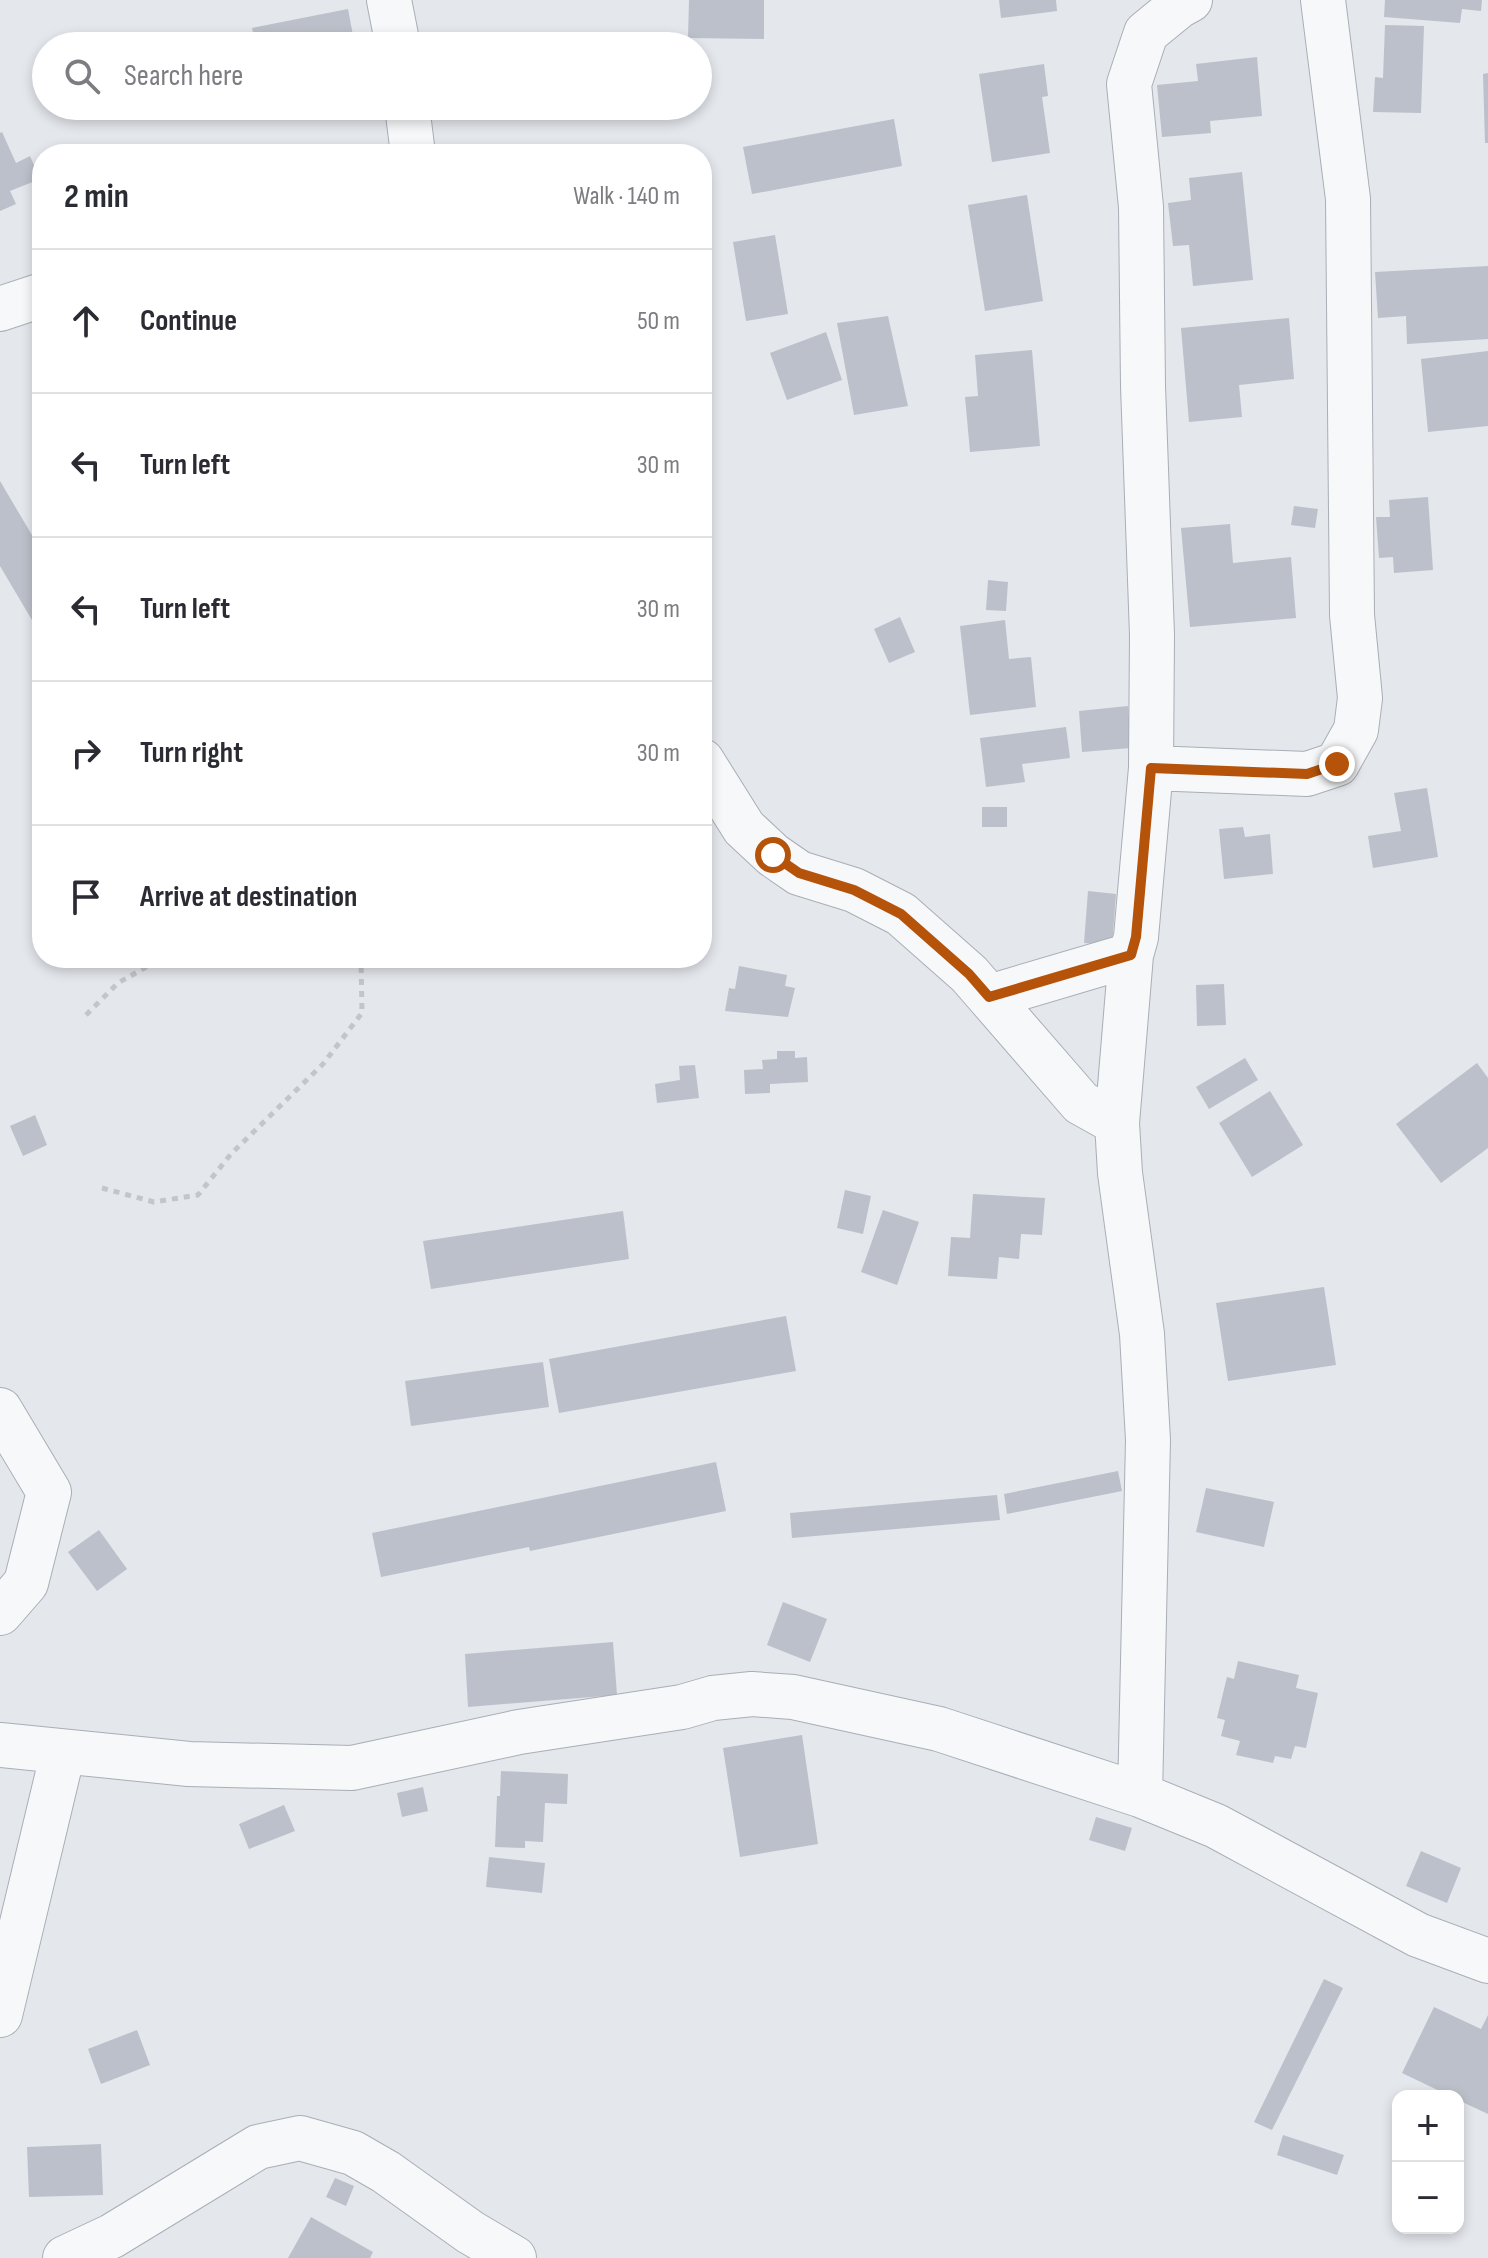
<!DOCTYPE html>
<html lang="en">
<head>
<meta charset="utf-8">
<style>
  body { margin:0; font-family:"Sofia Sans Condensed",sans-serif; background:#f2f2f3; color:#2b2b33 }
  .controls { position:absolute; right:24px; bottom:24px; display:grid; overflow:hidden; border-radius:16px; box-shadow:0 4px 12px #0003 }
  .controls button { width:72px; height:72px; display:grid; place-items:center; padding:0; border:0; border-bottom:2px solid #e1e1e2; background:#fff; color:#2b2b33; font:40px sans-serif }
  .stop { position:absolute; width:24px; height:24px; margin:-18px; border:6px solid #b45309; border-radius:50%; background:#fff }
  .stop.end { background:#b45309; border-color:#fff; box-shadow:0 2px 8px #0008 }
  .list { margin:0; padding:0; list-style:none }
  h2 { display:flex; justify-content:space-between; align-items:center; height:104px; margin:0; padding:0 32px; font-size:34px }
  h2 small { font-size:26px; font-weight:400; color:#7c7c81 }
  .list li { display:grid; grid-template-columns:52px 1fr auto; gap:24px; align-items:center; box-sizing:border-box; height:144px; padding:0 32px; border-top:2px solid #e1e1e2 }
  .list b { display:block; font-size:30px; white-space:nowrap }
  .list em { font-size:26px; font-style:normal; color:#7c7c81 }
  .icon { flex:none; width:44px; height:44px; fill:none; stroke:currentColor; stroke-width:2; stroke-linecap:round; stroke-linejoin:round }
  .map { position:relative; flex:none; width:1488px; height:2258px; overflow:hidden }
  .search { position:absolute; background:#fff; box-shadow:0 4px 12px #0003; left:32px; top:32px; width:680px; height:88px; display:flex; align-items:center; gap:20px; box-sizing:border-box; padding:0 28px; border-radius:44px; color:#7c7c81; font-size:30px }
  .panel { position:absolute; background:#fff; box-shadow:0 4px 12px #0003; left:32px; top:144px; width:680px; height:824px; border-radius:32px }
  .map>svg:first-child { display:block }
</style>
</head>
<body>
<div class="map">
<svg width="1488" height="2258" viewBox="0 0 1488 2258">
  <rect width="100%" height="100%" fill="#e4e7ec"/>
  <!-- building -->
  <path fill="#bbc0ca" d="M689,0h75v39l-76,-1z
    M999,0h57l1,11 -56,7z
    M1385,0h97l-1,11 -19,-2 -2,14 -76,-6z
    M348,9l7,37h-99l-4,-18z
    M1385,25l39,1 -3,87 -48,-1 2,-35 8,1z
    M1257,57l5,59 -52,5 1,12 -49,4 -5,-52 41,-4 -2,-17z
    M1044,64l4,32 -6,1 8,56 -58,9 -13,-88z
    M1488,73v70h-3l-2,-69z
    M894,119l8,47 -150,28 -9,-47z
    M2,132l14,31 14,-7 10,23 -30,12 6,13 -16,7v-78z
    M1242,172l11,108 -60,6 -4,-41 -16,1 -5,-43 23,-3 -2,-22z
    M1027,195l16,106 -58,10 -17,-106z
    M775,235l13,79 -42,7 -13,-79z
    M1488,266v73l-81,5 -1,-28 -28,2 -3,-46z
    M888,316l20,90 -54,9 -17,-92z
    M1289,318l5,61 -55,6 3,32 -53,5 -8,-94z
    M826,332l16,48 -55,20 -17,-47z
    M1032,350l8,96 -70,6 -5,-55 13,-1 -3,-41z
    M1488,351v75l-60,6 -7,-73z
    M0,481l42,71v85l-42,-71z
    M1428,497l5,73 -39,3 -1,-16 -14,1 -3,-41h14l-1,-17z
    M1294,506l24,3 -3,19 -24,-3z
    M1230,524l3,39 58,-6 5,61 -106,9 -9,-99z
    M988,580l20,2 -2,29 -20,-1z
    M900,617l15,35 -26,11 -15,-34z
    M1005,620l4,39 22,-2 5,50 -66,8 -10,-89z
    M1128,706l3,42 -49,4 -3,-41z
    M1066,727l4,31 -48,6 3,18 -39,5 -6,-49z
    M1427,788l11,69 -65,11 -5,-32 33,-5 -7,-38z
    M982,807h25v20h-25z
    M1243,827l2,10 25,-3 3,40 -49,5 -5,-50z
    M1088,891l28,3 -4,51 -28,-2z
    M739,966l48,9 -2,11 10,2 -7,29 -63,-6 4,-23 6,1z
    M1224,984l2,41 -29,1 -1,-41z
    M777,1051h18v7l12,-1 1,25 -38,2v9l-25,1 -1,-24 19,-1 -1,-9 15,-1z
    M1245,1058l13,22 -49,29 -13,-22z
    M1477,1063l11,15v70l-47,35 -45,-59z
    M695,1065l4,33 -42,5 -2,-19 25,-4 -1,-14z
    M1270,1091l33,54 -51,32 -33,-54z
    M35,1115l12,30 -24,11 -13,-30z
    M845,1190l26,6 -8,38 -26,-6z
    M973,1194l72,4 -3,37 -21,-1 -2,25 -20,-2 -2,22 -49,-3 3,-39 19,1z
    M883,1210l36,12 -22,63 -36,-13z
    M623,1211l6,48 -198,30 -8,-48z
    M1324,1287l12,78 -108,16 -12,-78z
    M786,1316l10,55 -237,42 -10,-54z
    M543,1362l6,45 -138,19 -6,-45z
    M716,1462l10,49 -196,40 -1,-4 -148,30 -9,-44z
    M1118,1471l4,20 -115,23 -3,-20z
    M1206,1488l68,14 -10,45 -68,-15z
    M997,1495l3,25 -208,18 -2,-25z
    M99,1530l28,39 -30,22 -29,-39z
    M783,1602l44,17 -17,43 -43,-17z
    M613,1642l4,53 -149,12 -3,-53z
    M1238,1661l61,14 -3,13 22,5 -12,55 -11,-2 -4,13 -16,-3 -2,7 -37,-8 4,-14 -19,-5 4,-16 -8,-2 10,-41 7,2z
    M802,1735l16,109 -78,13 -17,-109z
    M501,1771l67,3 -1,30 -22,-1 -2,39 -18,-1v7l-30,-1 2,-51h3z
    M423,1787l5,24 -26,6 -5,-24z
    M284,1805l11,26 -46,18 -10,-25z
    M1096,1817l36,11 -7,23 -36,-11z
    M1421,1851l40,17 -14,35 -41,-17z
    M489,1857l56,6 -3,30 -56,-6z
    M1324,1979l19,9 -71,142 -18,-8z
    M1434,2007l47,22 7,-14v99l-30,-14v-4h-8l-48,-23z
    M137,2030l13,35 -49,19 -13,-35z
    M1283,2135l61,20 -7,20 -60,-20z
    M101,2144l2,51 -74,2 -2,-50z
    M335,2178l19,8 -8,20 -20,-9z
    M311,2217l62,35 -3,6h-82z"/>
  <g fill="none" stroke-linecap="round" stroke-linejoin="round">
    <defs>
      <path id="minor" d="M389,0l9,46
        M407,106l6,48
        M0,309l42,-14
        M702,761l42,67 29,27 26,18 55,17 47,24 68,60 20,23 142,-42
        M1151,768l156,6 30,-10 19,-34 4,-32 -8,-83 -4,-416 -25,-199
        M989,997l92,106 36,20
        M0,1410l49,82 -23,91 -26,30
        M0,1745l189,19 163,4 167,-36 163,-25 31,-9 39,-4 41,3 146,32 201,66 76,31 202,109 70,26
        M1140,1795l8,-355 -6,-106 -22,-161 -3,-50 14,-168 5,-18 15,-169 1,-133 -9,-249 -2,-179 -12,-123 17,-51 33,-27 11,-6
        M0,2015l63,-263
        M65,2258l47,-22 146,-89 42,-9 53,15 33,19 84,60 44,26"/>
    </defs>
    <!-- minor casing -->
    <use href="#minor" stroke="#a9aeb7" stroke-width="46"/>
    <!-- path -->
    <path stroke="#c2c5cb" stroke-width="5" stroke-dasharray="6 6" stroke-linecap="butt" d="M86,1015l32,-32 44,-25
      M102,1188l52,14 44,-7 33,-41 92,-90 39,-51 -1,-55"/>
    <!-- minor -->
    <use href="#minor" stroke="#f7f8fa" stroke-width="44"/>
  </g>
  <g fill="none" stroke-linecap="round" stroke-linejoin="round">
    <!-- route -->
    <path stroke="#b45309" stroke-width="10" d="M773,855l26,18 55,17 47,24 68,60 20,23 142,-42 5,-18 15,-169 156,6 30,-10"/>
  </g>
</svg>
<div class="controls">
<button>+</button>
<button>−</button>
</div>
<div class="stop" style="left:773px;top:855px"></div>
<div class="stop end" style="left:1337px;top:764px"></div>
<div class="search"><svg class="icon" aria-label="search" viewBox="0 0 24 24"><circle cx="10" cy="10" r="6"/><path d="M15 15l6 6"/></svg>Search here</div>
<section class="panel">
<h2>2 min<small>Walk · 140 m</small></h2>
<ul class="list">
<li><svg class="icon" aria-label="ahead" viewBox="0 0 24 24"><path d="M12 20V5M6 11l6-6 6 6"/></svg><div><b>Continue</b></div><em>50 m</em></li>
<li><svg class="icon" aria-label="left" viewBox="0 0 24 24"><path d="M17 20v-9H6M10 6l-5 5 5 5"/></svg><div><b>Turn left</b></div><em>30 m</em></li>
<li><svg class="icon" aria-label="left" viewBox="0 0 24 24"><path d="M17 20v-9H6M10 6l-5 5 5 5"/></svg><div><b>Turn left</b></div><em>30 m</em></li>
<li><svg class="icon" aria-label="right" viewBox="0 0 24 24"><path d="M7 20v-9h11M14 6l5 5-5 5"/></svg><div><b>Turn right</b></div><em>30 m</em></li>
<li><svg class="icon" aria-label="arrive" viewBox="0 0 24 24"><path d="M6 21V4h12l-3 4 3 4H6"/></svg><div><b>Arrive at destination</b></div></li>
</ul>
</section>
</div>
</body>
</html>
